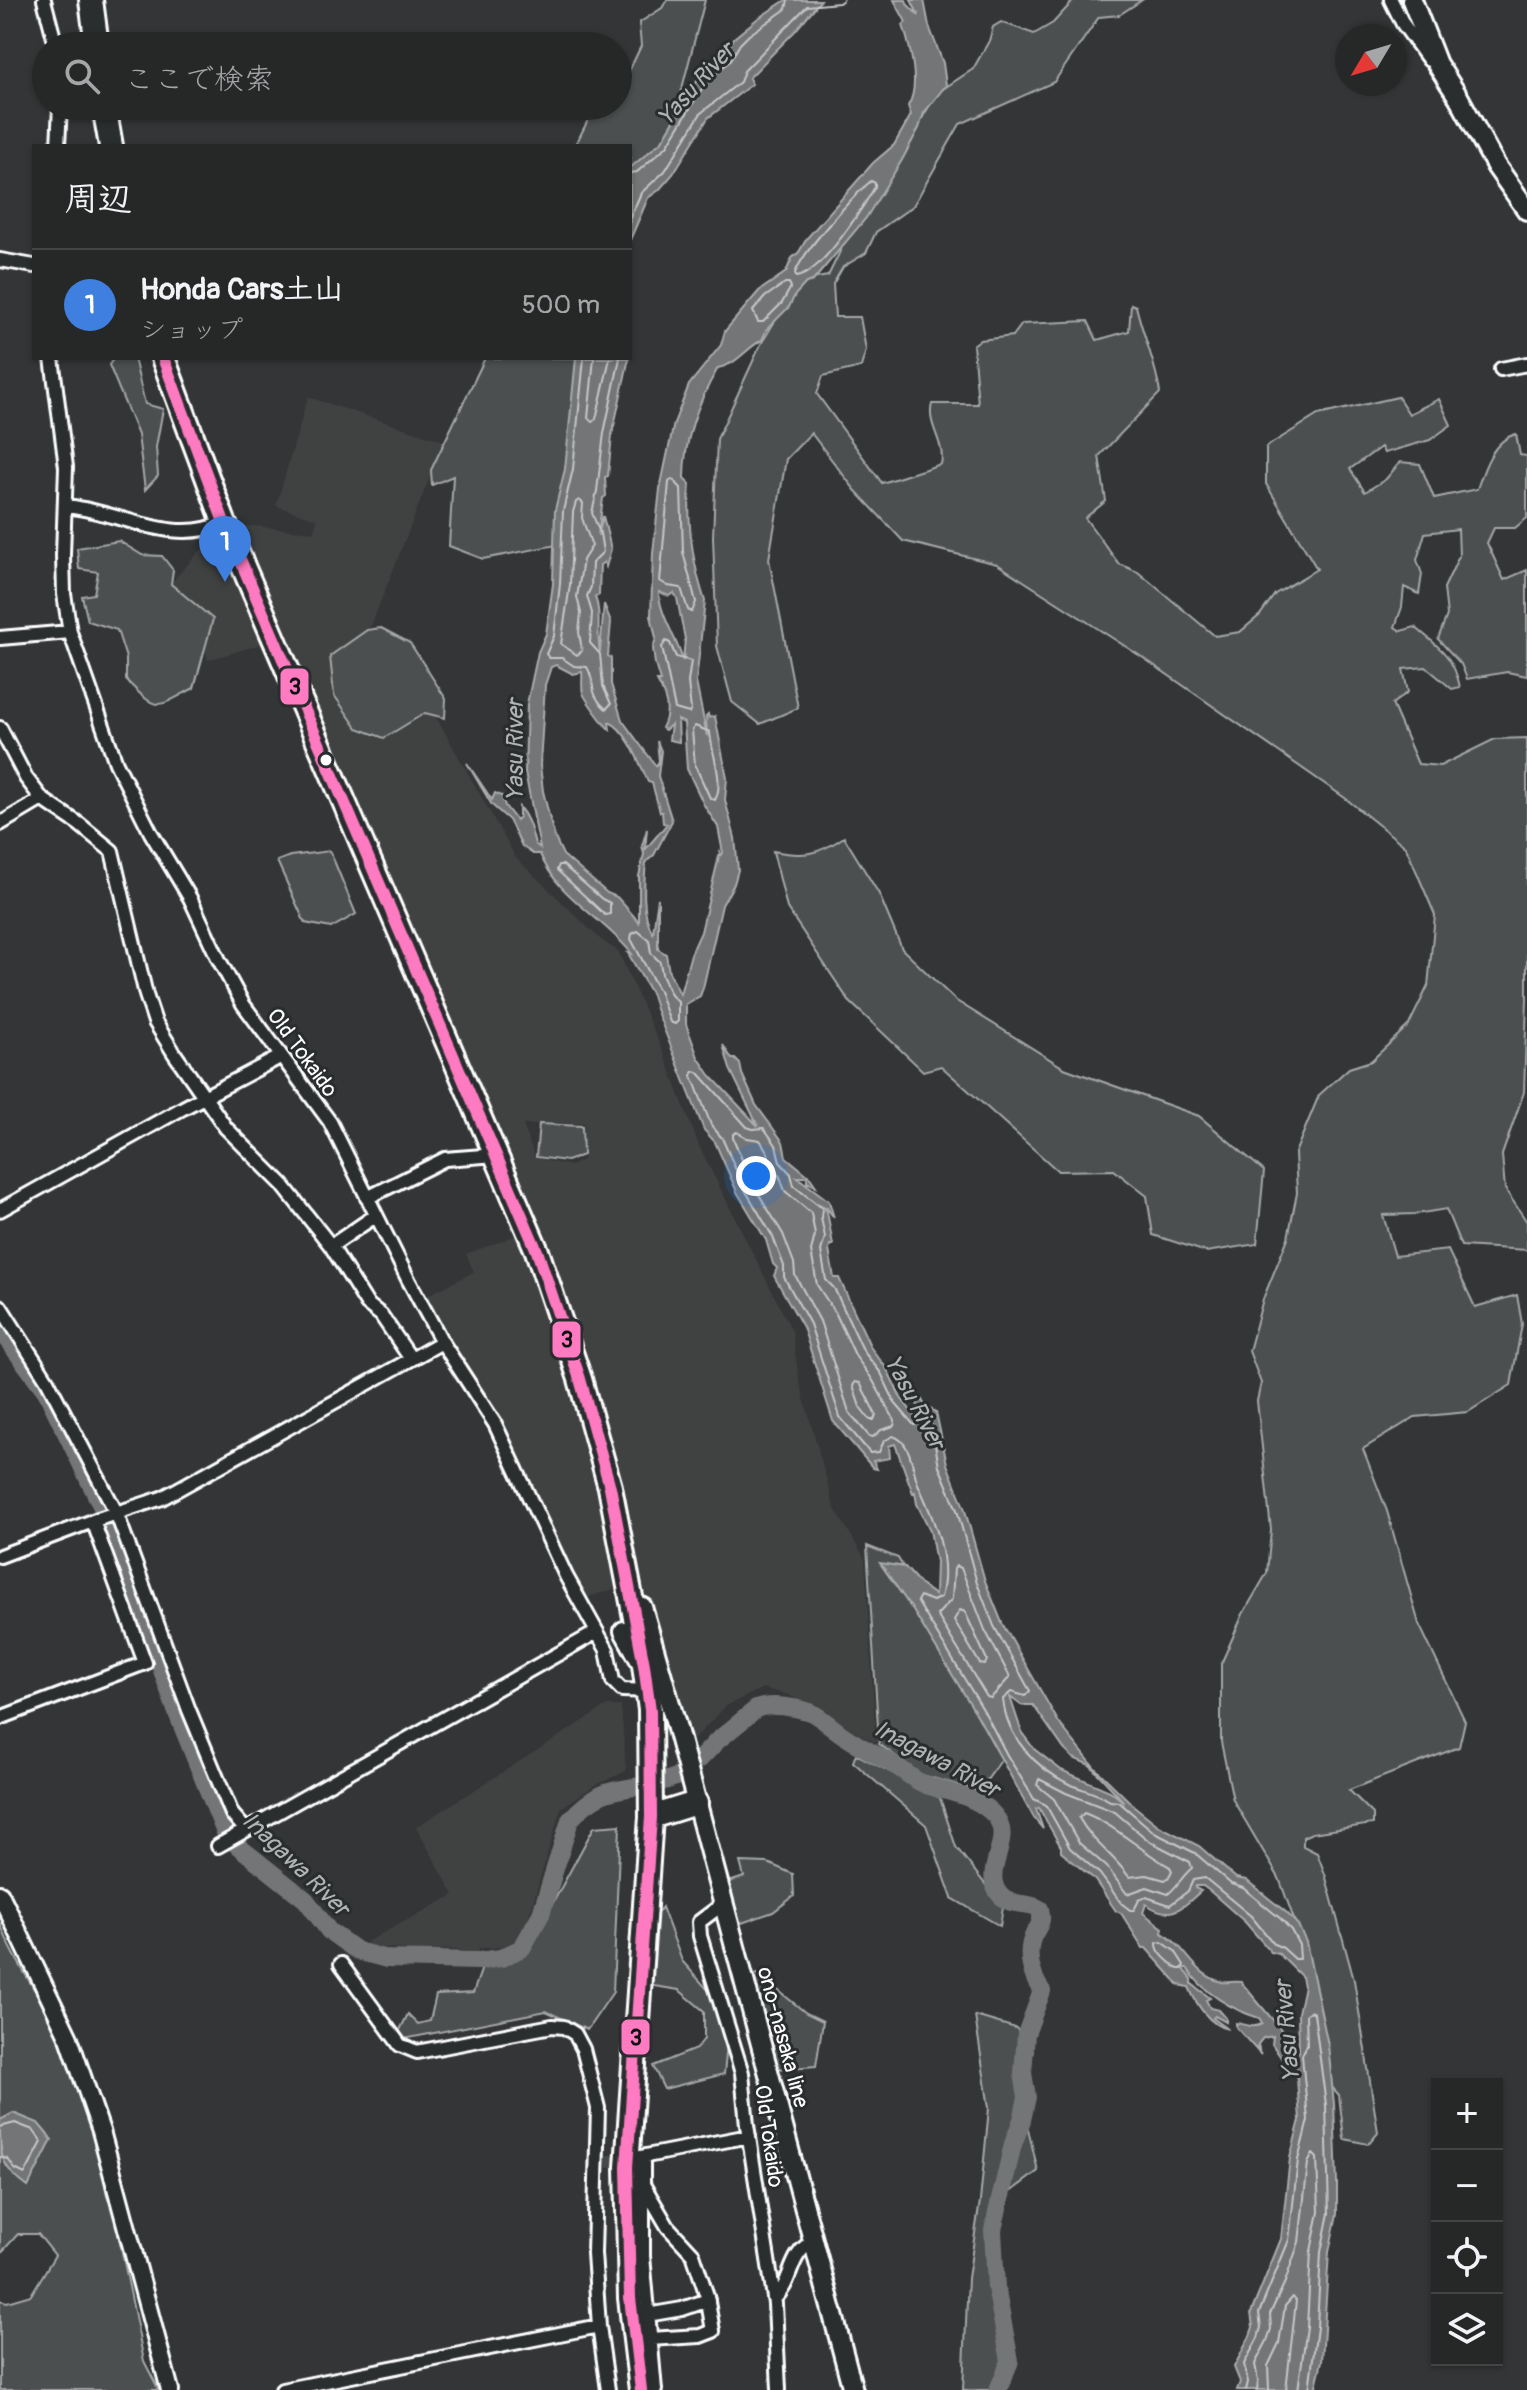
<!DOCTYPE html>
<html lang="ja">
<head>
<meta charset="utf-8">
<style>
  body { margin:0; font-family:Pangolin,"Klee One",sans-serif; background:#323434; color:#f1f3f6 }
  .controls { position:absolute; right:24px; bottom:24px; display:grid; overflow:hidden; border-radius:0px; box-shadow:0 2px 6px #0004 }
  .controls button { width:72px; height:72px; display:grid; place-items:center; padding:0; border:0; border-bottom:2px solid #424445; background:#262828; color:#f1f3f6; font:40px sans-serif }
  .compass { position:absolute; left:1335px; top:24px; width:72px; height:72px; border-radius:50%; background:#262828; box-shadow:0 2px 6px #0004; rotate:232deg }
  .you { position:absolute; left:756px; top:1176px; width:28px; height:28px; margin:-20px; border:6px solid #fff; border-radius:50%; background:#1a73e8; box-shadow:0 0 0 12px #1a73e833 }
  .badge { display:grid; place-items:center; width:52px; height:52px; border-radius:50%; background:#ffd166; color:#fff; font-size:26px; font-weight:700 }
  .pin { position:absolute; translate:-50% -66px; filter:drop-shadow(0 2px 4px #0008) }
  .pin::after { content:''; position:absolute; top:42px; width:28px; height:24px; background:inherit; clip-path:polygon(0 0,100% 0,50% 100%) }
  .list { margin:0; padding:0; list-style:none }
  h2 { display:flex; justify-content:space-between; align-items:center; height:104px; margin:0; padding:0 32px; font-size:34px }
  h2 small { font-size:26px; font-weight:400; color:#a4a6a8 }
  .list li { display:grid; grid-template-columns:52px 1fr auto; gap:24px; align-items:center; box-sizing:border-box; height:112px; padding:0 32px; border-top:2px solid #424445 }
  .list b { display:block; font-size:30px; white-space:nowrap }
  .list p { margin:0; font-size:26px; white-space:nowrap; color:#a4a6a8 }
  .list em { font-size:26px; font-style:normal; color:#a4a6a8 }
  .icon { flex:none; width:44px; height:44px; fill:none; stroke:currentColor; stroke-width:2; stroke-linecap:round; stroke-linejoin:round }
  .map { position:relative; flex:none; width:1527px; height:2390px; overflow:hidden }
  .search { position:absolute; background:#262828; box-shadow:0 2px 6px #0004; left:32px; top:32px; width:600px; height:88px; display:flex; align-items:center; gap:20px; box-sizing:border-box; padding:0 28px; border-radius:44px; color:#a4a6a8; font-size:30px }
  .panel { position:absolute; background:#262828; box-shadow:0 2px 6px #0004; left:32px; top:144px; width:600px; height:216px; border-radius:0px }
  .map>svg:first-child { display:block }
</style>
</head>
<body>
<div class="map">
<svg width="1527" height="2390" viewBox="0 0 1527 2390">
  <rect width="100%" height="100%" fill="#333536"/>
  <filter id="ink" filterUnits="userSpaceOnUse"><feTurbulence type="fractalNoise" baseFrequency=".0125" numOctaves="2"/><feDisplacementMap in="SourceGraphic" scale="16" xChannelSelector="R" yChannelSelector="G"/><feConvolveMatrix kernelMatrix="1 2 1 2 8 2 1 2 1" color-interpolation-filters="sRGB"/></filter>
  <g filter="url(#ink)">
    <!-- built -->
    <path fill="#404243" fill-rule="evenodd" d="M308,397l136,44 -73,185 -36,30 93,47 88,155 86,83 16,10 46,103 35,92 93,185 7,49 35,127 31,52 11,184 -87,-48 -26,-7 -37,18 -36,37 -24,-93 -4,2 -27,-96 -34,-135 -362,-894 14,-1 60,6 4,-13 -41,-13zM584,1123v36l-13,7 -36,-8 -12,-33z
      M218,531l47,112 -57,17 -3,-10 8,-31 -43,-35z
      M523,1233l36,105 47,188 8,63 -29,9 -16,-23 -71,-156 -76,-121 52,-26 -8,-18z
      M607,1706h14l5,65 -32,15 -33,22 -36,122 -8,10 -11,7 -27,1 -1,4 -34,-3 -1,4 -78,-7 3,-5 86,-46 -38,-68z"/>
    <!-- green -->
    <path fill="#4c4f50" stroke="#a6a7a8" stroke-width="2" d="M667,0h38l-39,150 -36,38v-42h-55l20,-40h23v-18h3l20,-42 -2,-23 23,-15z
      M1074,0h68l-23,15 -20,2 -45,65 -94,42 -47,82 -37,26 -10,21 -23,14 -10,17 2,33h25l6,33 -5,17 -38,9 -6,18 65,89 59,-19c5,-21 -15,-39 -9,-60h46l-5,-59 7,-5 33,-4 9,-12 66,-3 9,19 32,-9 2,-27 5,2c7,30 20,57 24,87l-61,63 7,45 -21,17 34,46 19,8 77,64 25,-4 20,-17 15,-21 42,-25 -51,-85v-37l52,-32 80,-18 11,17 30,-15 12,26 -21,15 -46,13 -3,-6 -31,22 15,23 21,-13 14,-17 20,2 14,34 43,-9c7,-21 16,-49 39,-55l4,21 7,1v62l-12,10h-21l-7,15 17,37 23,-10v106l-20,-4 -40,7 -6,-15 -23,-25 9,-24 -3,-27 15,-32 -1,-27 -33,4 -8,27 5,14 -3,20 -15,-7 -2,20 -7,20 6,4 14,-4c24,20 38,28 45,60l-8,2 -26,-22 -23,2 5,23 -16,12 26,60 22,2 55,-27 32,-1v260l-3,94 -22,63 3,34 22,33v28l-66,-4 -15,-37 -30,5 -33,1 12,41 53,-6 27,57 42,-12 5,29 -11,61 -43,27 -53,5 -52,32 24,62 32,113 46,97 -6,26 -110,43 24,24v10l-61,9 -9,4v9l14,7 8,21 29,106 24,152 -10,12 -24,-5 -5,-44 -18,-20 -16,-125 -26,-72 -46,-78 -12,-58v-78l22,-50 24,-41 4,-43 -14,-129 4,-18 -12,-32 14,-52 25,-61 9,-45 -2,-40 24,-58 30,-27 22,-7 38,-36 19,-39 7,-71 -29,-68 -61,-49 -200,-139 -148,-95 -94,-23 -48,-51 -44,-57 -25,26 -17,100 29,149 -38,16 -28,-22 -15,-56 -4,-109 4,-98 43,-93 24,-40 22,-26 22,-4 24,-49 30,-41 55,-93 36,-24 16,-28 4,-14 8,-5 33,12 19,-11z
      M114,358h20l11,46 18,5 -7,38 2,29 -13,14 -7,-55 -29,-70z
      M485,358h101l-24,186 -79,15 -34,-13 4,-70 -21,9 -1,-15z
      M119,541l23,14 20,1 11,14 -2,14 42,35 -19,69c-39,21 -36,24 -68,-8v-22l-9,-28 -29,-9 -6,-25 12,-2 4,-22 -19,-3 -2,-21z
      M381,628l29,15 36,56 -1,19 -20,-5 -41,25 -27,-10 -23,-33 -4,-39 37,-26z
      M844,837l35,57 23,55 53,51 109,68 135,48 65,55 -7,73 -51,8 -53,-17 -6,-39 -33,-26 -56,1 -117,-105 -18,5 -74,-70 -62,-93 -14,-57c30,6 45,4 71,-14z
      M330,851l26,63 -25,14 -26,-5 -28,-62 13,-5z
      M539,1124l43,2 1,29 -16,6 -31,-4z
      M867,1546l31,12 62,108 45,89 -26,36 -57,-16 -43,-31z
      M856,1754l84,44 16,49 47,60 -3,19 -48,-28 -26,-73 -73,-63z
      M620,1825l-7,167 -26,38 -41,-19 -142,28 -5,-7 9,-18 10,10 12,-3 6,-26 37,-2 11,-31 44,-13 66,-122z
      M740,1862l28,1 25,11 1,22 -21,16 -34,12 -13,-41 18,-6z
      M662,1907l20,54 28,31 17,52 -3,30 -60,15 -11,-23 43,-17 8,-10v-28l-25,-21 -32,-5 6,-67z
      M0,1923c17,46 50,84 67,131 12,32 25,66 33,99 5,20 3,42 14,59l30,149 15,29h-159v-90l7,2 24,-7 24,-40 -17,-21h-20l-18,20z
      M758,1974l48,39 17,8 -7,45 -39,3 -29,-91z
      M975,2016l41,12 17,23 -12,48 17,72 -41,31 -6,55 13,100 -6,33h-35l5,-112 12,-77 9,-93z"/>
    <!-- water -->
    <path fill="#737576" stroke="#abacad" stroke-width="2" fill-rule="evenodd" d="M786,0h35l-26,31 -46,47 3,6 -44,34 -35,56 -14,16 -11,8 -18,42v-72l32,-27 37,-63 25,-23 10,-17 23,-19z
      M894,0h12l2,5 11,11 -8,-16h13l5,26 14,37 3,22 -22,28 -5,15 -17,32 -36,58 -53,63 -7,2 -11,12 -6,12 -22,22 -5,11c-17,9 -24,24 -44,28 -20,34 -34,70 -34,110l6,6c-3,41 2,78 15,117l-9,81 11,54 -1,-20 2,-2 1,4 6,-2 12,62 -2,22 10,38 3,32 -4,14 -12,21 -19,83 -3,8 -14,8v20l12,33 12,18 48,51 -28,-57 -7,-24 9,14h3l5,5 2,10 14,31 27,37 3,15 23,19 7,10 -9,-4v-5h-10l32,24 5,17 -7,-10 -10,-5 10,8 6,34h-3l-1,5 5,28h5l32,70 16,21 14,29 18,23 -2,-24 4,1 5,9 10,5 11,52 17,43 21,74 17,42 57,100 36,45 39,38 25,20 40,20 37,32 10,2 41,33 11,12 8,17 22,103 6,59 3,79v31l-8,38 -7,109 -7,29h-78l3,-8 -6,-15 16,-31 3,-9 -2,-14 30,-74 9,-81 10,-38 -4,-55 -7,-17 -4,6 5,17 -18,-27 1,-8 -10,2 -5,6 1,5 -3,-2 5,8 -25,-28v-4c10,1 16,6 26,1l-3,-6c-26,-8 -56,-25 -72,-50h-4l9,11v5l18,14 -4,2 4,8 9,2 7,8v4l-11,-6 -2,2 15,11c-18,-3 -32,-25 -39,-42l-10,-2 -33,-37h-3l-22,-35 -5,-2 -22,-32 -33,-27v-5l-22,-39 -3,1 7,20 -9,-11 -57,-103 -65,-106 -32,-46 25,4 16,18 14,10 1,-33 -6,-32 -13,-26 -2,-12 -2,1 -18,-49 -6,2 1,12 -17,3 4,8 -4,-1 -40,-47 -30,-94 -29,-51 3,-8 -4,-4 -7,-24 -29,-48 -22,-50 -11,-12 -48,-121 -4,-14 -24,-42 4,1c-28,-36 -74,-56 -92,-100h-7l-11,-8 -13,-26 -17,-15 -25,-42 25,37 3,-7 7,3 3,10 11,14 3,-3v-10c10,11 12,23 16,37l5,4 -15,-76 2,-68 11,-52 8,-18 7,-50 2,-74 10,-41 11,-111h53l-17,77 -4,41 -3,1 1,19 -3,2 -5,38 5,-20 8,33 -5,18 -2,-5 -4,3 -1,30 -4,2c7,17 1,36 5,55l4,-48 7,18 -3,34 3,2v26l11,36 34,46 3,-5 -2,-20 4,10 -3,25 14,45 -18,34 -8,7c-2,21 -5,53 7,71l5,-35v51l8,5 3,18 11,22 11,-40 10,-22 19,-80 1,3 2,-2 -5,-26 -14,-22 -17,-36 -3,-46 -6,-3 1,22 -10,-2 2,-15 -6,5 -3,-2c9,-17 4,-31 -5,-47h3l-5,-17 -2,-16 3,-10 -5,-22 2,-63 7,-64 14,-66 15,-38 32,-40 4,-14 34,-40 27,-19 6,-14 7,-6 8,-14 66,-75 21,-18 17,-30 -3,-9c13,-21 2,-59 -5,-81l3,-3zM659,592l10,4 5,-3 3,5 8,41 -2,22c-6,-23 -24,-47 -24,-69zM556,665l17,9 9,-2c1,6 -1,15 1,21 2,6 22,33 27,37l-1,-8c18,7 31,42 39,60l4,1 8,29h2l1,11 4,1 -22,26 2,-21 -5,17 2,8 -5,22v46l-22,-25 -10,-4 -44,-38 -9,-19 -11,-45 -3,-26 5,-80 6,-18zM1010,1697l11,8h12l31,44 9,9 17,7 34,37 -14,-11 -49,-21 -27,-21 -12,-16zM1196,1886h7l8,6 34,30 26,30 8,2 23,23 2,9 -6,27 1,38 -58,-69c-7,-1 -13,1 -19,0 -29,-7 -35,-36 -60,-49l1,-5 -20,-15 3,-9c25,17 35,5 55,-13l-6,-3z
      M13,2113l25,10 14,17 -24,47c-28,-20 -28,-31 -28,-67z"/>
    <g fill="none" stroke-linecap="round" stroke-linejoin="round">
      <!-- shore -->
      <path stroke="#c7c8c8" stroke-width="2" d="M630,173l7,-1 30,-26 39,-64 24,-21 10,-17 9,-9 37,-26 2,-9
        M871,181l4,2v4c-14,23 -54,87 -79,90l-1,-4c9,-23 56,-75 76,-92z
        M630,218l11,-25 24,-22 36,-58 39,-31 4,-11 63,-65 32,-3 4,-3
        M785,283h4l2,4 -9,16 -19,19h-5l-5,-11 12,-14z
        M584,358l-11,111 -10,42 -3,73 -6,52 -8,18 3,4h13l12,8 13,1c10,17 0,25 19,42l5,-5 -8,-18 -3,-32 -10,-11 2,-30 -5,-17 4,-9 1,-24 11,-11 -3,-19 -8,-20 5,-22 7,-58 16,-75
        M594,358l-6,60 4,4 4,-3 14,-61
        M672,479l9,9 2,64 13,50 -4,10 -4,-2 -7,-22 -13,-2 -8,-5 9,-99z
        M579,500l4,3 -1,15 10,28 -9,14 -6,37 4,16 -2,19 3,19 -5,4 -16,-11 9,-59 3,-73 3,-10z
        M666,641l4,2 6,14 15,4 -3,21 3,28 -2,3 -14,-4 -13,-62z
        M695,726l15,6c1,21 15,50 5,68l-5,-2 -15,-33 -3,-35z
        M559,865h4l39,34 8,4v11l-5,1 -48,-45z
        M638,931l11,9 2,13 9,9 2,12 9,21 7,7v19l-3,3 -5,-2 -11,-31 -28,-52 1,-5z
        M693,1071l5,1 49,55 6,2 11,-1 12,17 4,17 11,12 3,12 28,22 -1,10 4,19 -4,14 5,29 8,8 30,64 17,21 14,30 19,22 12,-4 5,2 8,43 18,44 20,73 17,43 36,65 -5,5 -14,-4 -8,7c3,38 33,69 66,85 14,6 28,9 41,17l9,1 36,31 40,20 36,31 12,4 38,31 10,11 8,15 1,14h-5l-12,-11 -9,-4 -23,-28 -46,-38 -12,2 -5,11 -18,14 -24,-8 -7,3 -5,10h-4l-9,-7 -21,-29 -30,-26 -24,-43 -12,-6 -27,-44 -23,-44 -67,-110 3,-5 13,5 8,-4c11,-39 -8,-79 -23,-113 -6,-15 -6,-42 -25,-48l-9,5 -5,11 -9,1 -30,-36 -30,-93 -26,-47v-11l-11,-29 -29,-49 -22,-50 -11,-13 -19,-49z
        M737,1132l10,6 13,2 8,13 2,12 10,12 5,14 26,22 4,22 -4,16 6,34 19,29 20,43 16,22 23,42 -1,5 -13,4 -8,7 -4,-1 -20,-24 -29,-91 -25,-46 -1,-12 -11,-29 -31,-51 -19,-45v-4z
        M855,1382l5,1 16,32 -2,5h-4l-10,-13 -7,-21z
        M956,1566l5,2 24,62 25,47 -19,21 -4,-1 -50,-82 15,-16 2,-30z
        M960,1610l5,2 22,48 -2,5 -5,-1 -26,-44z
        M1039,1779l27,14 49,19 34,29 41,21 2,6c-10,8 -14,18 -24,26l-21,-7 -20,7 -20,-27 -28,-24 -25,-44 -17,-14z
        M1084,1813c32,12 56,38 86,54l2,4 -4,7 -3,2 -18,-5 -18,2c-15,-22 -37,-35 -50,-59z
        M1162,1942l13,9 9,14 -2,4h-4c-8,-6 -22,-16 -21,-26z
        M0,2127l15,-4 18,7 9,12 -17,32 -10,-5 -7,-10 -8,-2
        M1246,2390l2,-8 -4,-18 14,-26 3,-11 -2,-14 30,-73 9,-80 10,-40 -6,-65 5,-10 -1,-31 4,-3 4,2 12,92 3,108 -8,39 -4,75 -8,63
        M1257,2390l1,-9 -3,-17 12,-23 4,-12 -1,-15 15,-32 14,-40 9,-79 5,-9 4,4 2,54 -8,39 -4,76 -9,63
        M1269,2390l-1,-24 11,-23 6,-37 8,-9 3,4 -10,89"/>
      <!-- river -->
      <path stroke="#737576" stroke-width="18" d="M0,1330l46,61 66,137 65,185 47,117 14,16 68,54 23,31 28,20 30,8 93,2 21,-3 21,-10 19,-34 29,-94c37,-43 62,-25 106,-43
        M699,1760l18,-19 39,-32c14,-6 39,-2 54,3 11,5 20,14 30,21 17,12 35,21 53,31 10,6 20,16 31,20 24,9 53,11 71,32 21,25 -17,56 6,80 10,11 27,5 39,13 3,12 0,15 -6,25 -9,18 -3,42 8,57l-16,43 -3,39 4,24 -5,23 -9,24 -20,86 3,57 14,74 -12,29"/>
      <!-- minor-tunnel -->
      <path stroke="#47494a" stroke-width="12" stroke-dasharray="12 6" stroke-linecap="butt" d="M606,2162l24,-4"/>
      <defs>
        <path id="minor" d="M44,0l12,46
          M1391,0l12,24 26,36 5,2
          M58,146l2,-40
          M0,260l34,6
          M52,358l14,109 -3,88 1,39 6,38 46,131 35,70 39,65 29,62 24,44 87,118 79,159 33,61 53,82 71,152 41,74 6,31 9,9 30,1
          M1501,369l26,-5
          M65,506c51,4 109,42 159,16
          M0,638l70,-6
          M0,728l26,50 16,21 37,25 33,27 34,144 9,27 19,31 52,75 56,56 49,62 36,58 14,11 30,44
          M0,824l42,-25
          M367,1198l78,-39 51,-4
          M0,1210l183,-102 97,-51
          M331,1246l44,-30
          M0,1306l47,74 69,132 73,198 43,104 14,16
          M0,1556l98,-37 64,-21 280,-156
          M0,1718l145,-55 -52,-142
          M218,1846l379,-214
          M723,1904l-24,18 1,14 42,137 5,52 28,179 4,86
          M341,1964l59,81 17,7 135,-26 12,1 11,7 8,15 15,59 -4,145 5,73 9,64
          M643,2157v99l12,134
          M636,2158l113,-22
          M644,2186l24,41 25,27 14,42 6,35 -13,5 -51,3
          M774,2299c20,-18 13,-43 39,-58
          M647,2315l35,-6 26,-9
          M282,2390l317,-64"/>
        <path id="tertiary" d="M0,1894l69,144 32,93 69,259"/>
        <path id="secondary" d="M1412,0l25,64 22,34 37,68 31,44
          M642,1607l33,114 178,669
          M624,1631l16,29"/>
        <path id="trunk" d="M91,0l6,46
          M104,106l7,40
          M163,358l61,164 313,729 43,128 30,108 34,178 6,45 1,107 -24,350 3,131 11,92
          M651,1817l45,-14"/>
      </defs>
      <!-- minor casing -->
      <use href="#minor" stroke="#fff" stroke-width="18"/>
      <!-- tertiary casing -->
      <use href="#tertiary" stroke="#fff" stroke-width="22"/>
      <!-- secondary casing -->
      <use href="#secondary" stroke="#fff" stroke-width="24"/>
      <!-- trunk casing -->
      <use href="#trunk" stroke="#fff" stroke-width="28"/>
      <!-- minor -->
      <use href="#minor" stroke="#2a2d2e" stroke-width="12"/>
      <!-- tertiary -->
      <use href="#tertiary" stroke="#2a2d2e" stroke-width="16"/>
      <!-- secondary -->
      <use href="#secondary" stroke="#2a2d2e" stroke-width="18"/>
      <!-- trunk -->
      <use href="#trunk" stroke="#2a2d2e" stroke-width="22"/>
      <defs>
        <path id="bus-1" d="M163,358l61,164 313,729 43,128 30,108 34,178 6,45 1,107 -24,350 3,131 11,92"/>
      </defs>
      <!-- bus-1 casing -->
      <use href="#bus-1" stroke="#2a2d2e" stroke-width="18"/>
      <!-- bus-1 -->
      <use href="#bus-1" stroke="#fe7ac1" stroke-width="12"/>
    </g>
  </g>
  <!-- markers -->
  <circle fill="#fff" stroke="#2a2d2e" stroke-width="3" cx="326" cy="760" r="7"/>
  <g text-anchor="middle" stroke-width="6" stroke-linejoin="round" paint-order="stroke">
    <!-- street labels -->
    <g font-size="22" fill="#fff" stroke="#2a2d2e">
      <text transform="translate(303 1052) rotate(54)" y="8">Old Tokaido</text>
      <text transform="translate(784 2037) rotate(75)" y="8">ono-nasaka line</text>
      <text transform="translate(770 2136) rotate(82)" y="8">Old Tokaido</text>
    </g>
    <!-- water labels -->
    <g font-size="24" font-style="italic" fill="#b2b3b4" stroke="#2a2d2e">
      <text transform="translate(696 84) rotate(-48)" y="8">Yasu River</text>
      <text transform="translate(515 750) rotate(-90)" y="8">Yasu River</text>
      <text transform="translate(915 1402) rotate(62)" y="8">Yasu River</text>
      <text transform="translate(937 1759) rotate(28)" y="8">Inagawa River</text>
      <text transform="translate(296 1864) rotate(44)" y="8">Inagawa River</text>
      <text transform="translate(1287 2031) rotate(-95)" y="8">Yasu River</text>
    </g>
  </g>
  <g stroke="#2a2d2e" stroke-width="3">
    <rect x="279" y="667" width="31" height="39" rx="8" fill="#fe7ac1"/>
    <rect x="551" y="1320" width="31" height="39" rx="8" fill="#fe7ac1"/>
    <rect x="620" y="2018" width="31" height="38" rx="8" fill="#fe7ac1"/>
  </g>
  <g font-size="22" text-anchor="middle" font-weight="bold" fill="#111">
    <text x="295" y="694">3</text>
    <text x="567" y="1347">3</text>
    <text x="636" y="2045">3</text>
  </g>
</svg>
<div class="controls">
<button>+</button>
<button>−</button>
<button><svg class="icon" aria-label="locate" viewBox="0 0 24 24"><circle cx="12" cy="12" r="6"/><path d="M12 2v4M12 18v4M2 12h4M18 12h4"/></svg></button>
<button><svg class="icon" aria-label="layers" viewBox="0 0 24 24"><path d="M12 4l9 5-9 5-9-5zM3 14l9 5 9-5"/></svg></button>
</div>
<svg class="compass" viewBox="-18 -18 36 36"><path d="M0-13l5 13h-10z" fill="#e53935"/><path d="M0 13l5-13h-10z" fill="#a4a6a8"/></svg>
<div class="you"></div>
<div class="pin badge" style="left:225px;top:582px;background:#3f7fe0">1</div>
<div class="search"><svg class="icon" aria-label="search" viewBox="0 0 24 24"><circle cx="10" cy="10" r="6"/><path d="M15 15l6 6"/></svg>ここで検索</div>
<section class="panel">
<h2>周辺<small></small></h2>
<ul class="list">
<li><span class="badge" style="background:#3f7fe0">1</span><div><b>Honda Cars土山</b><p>ショップ</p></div><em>500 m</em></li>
</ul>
</section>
</div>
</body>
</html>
